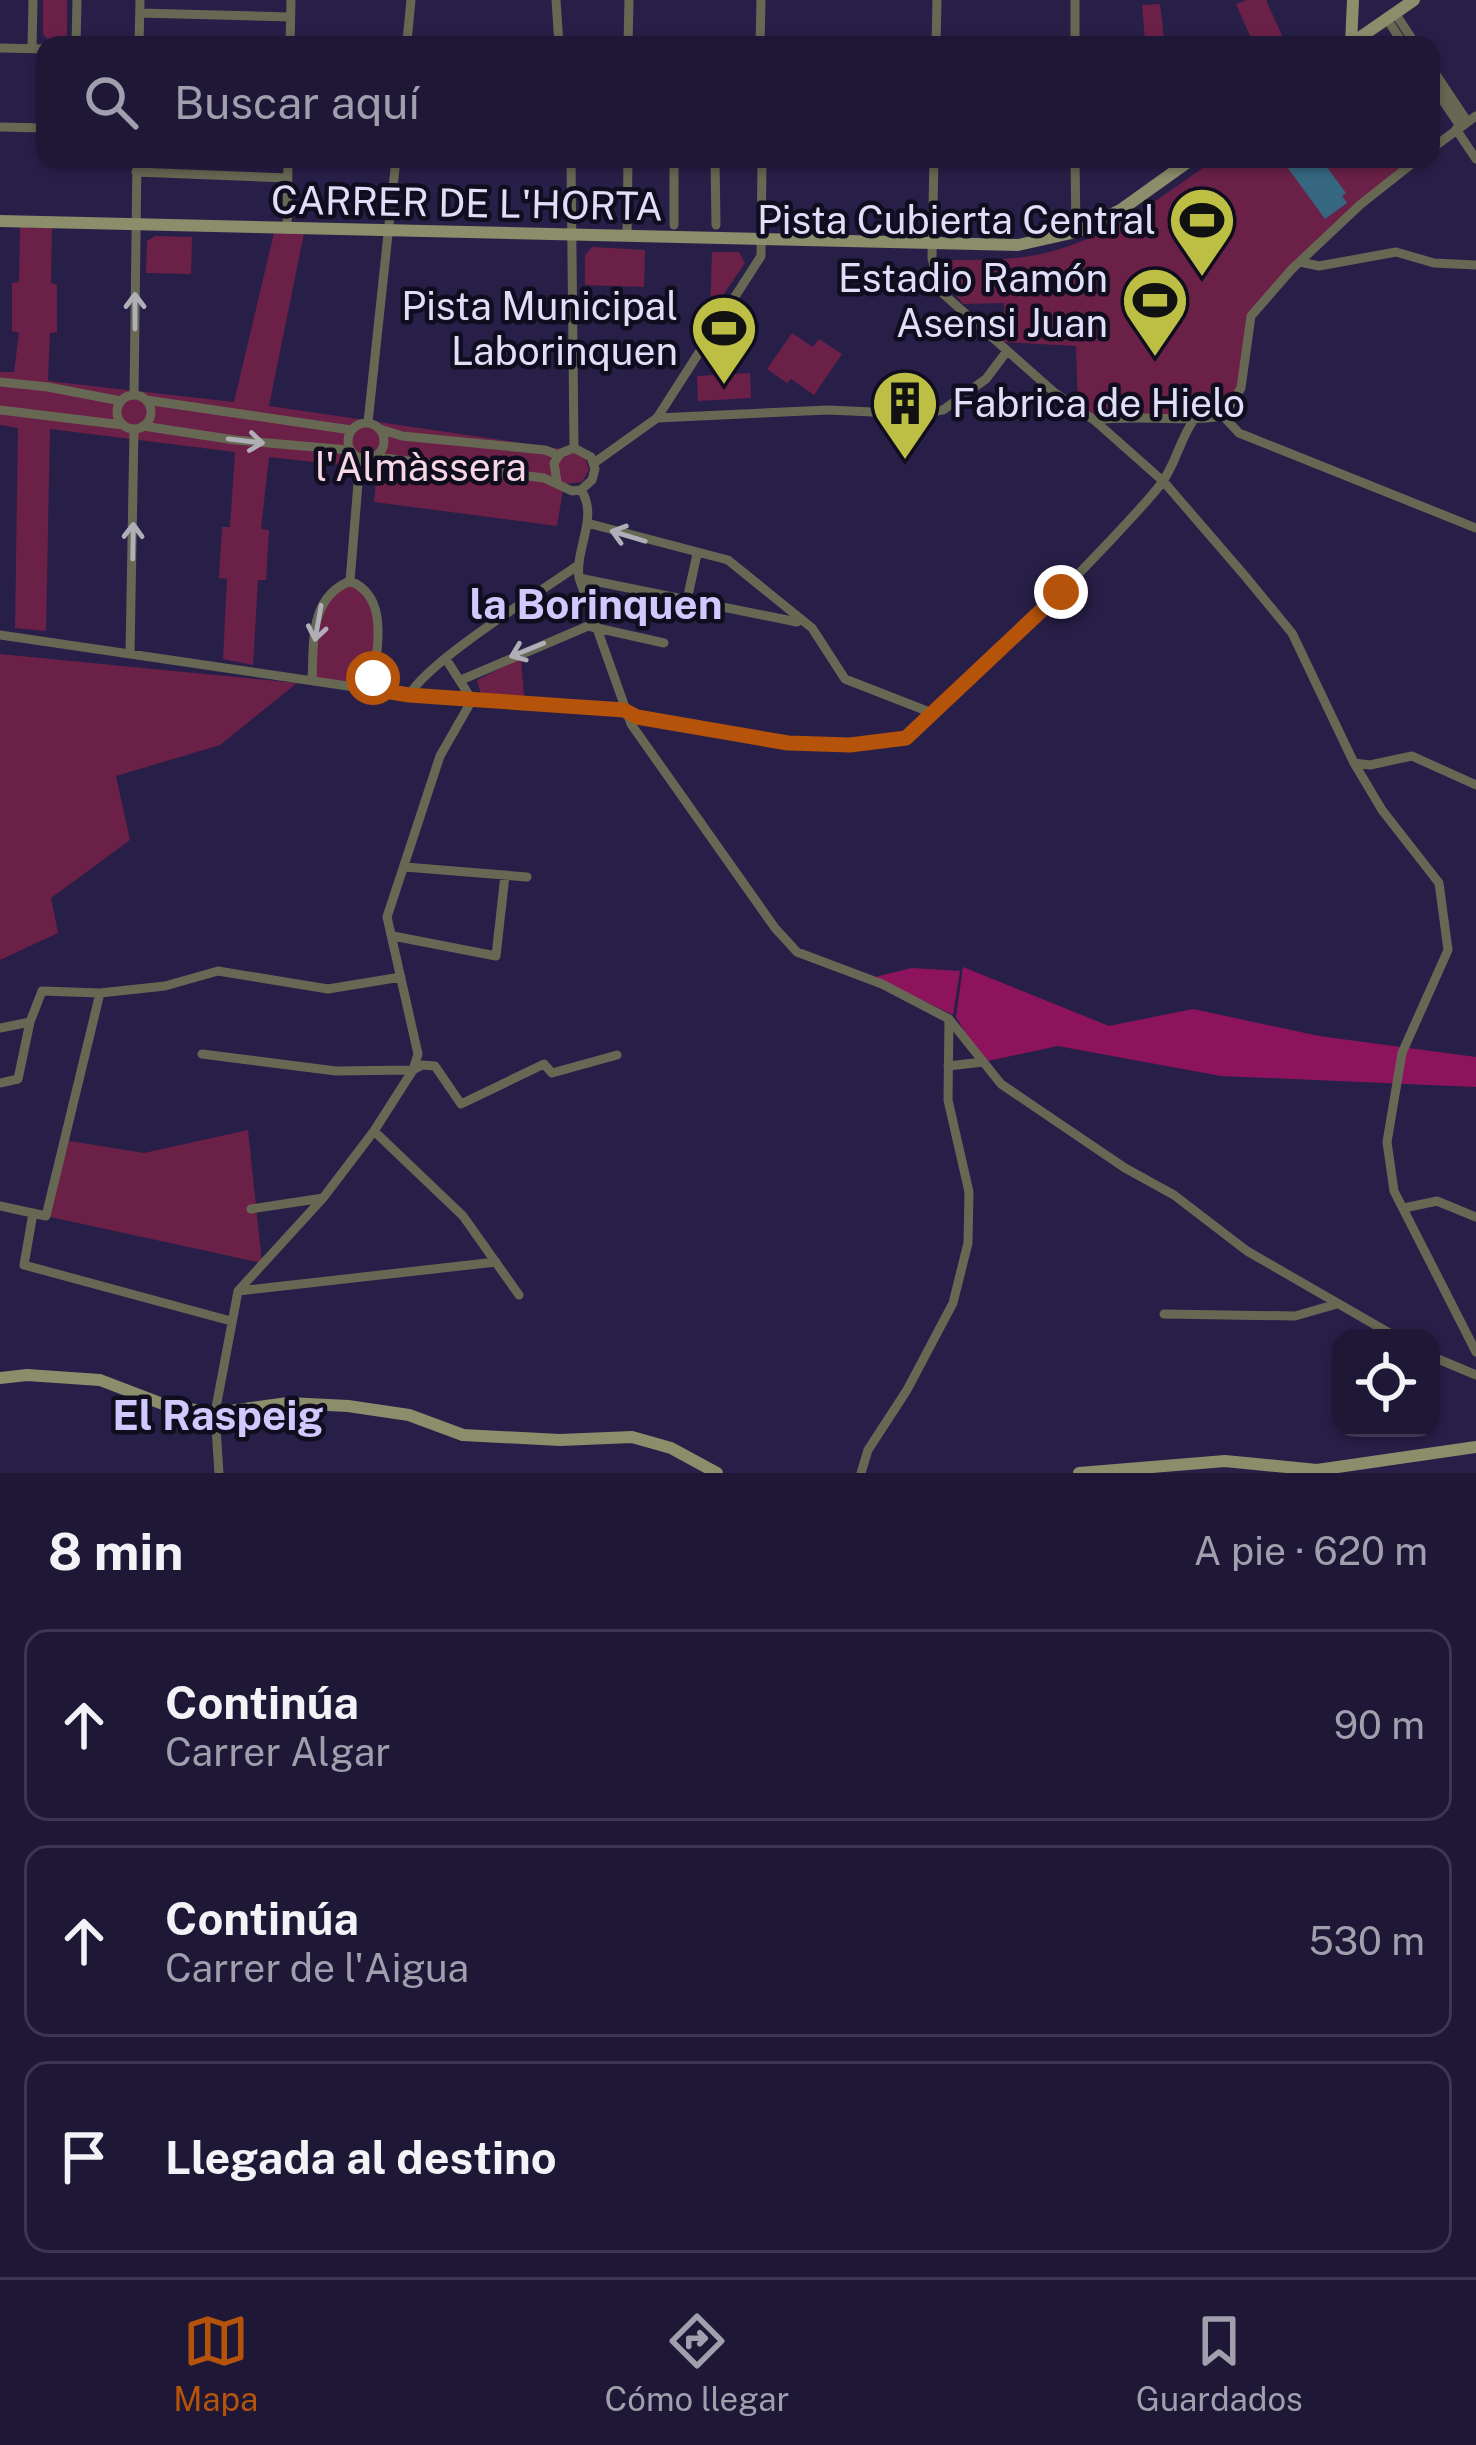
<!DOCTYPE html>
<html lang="es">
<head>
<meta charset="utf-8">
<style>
  body { margin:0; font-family:"Public Sans",sans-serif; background:#2b2442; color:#f1f3f6 }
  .controls { position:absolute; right:36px; bottom:36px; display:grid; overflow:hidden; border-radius:24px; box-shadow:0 3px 9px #0004 }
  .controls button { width:108px; height:108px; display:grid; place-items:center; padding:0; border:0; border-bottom:3px solid #3c3651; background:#1e1736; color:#f1f3f6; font:60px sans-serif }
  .stop { position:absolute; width:36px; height:36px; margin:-27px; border:9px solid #b45309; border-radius:50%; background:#fff }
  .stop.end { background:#b45309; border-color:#fff; box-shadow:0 3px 12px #0008 }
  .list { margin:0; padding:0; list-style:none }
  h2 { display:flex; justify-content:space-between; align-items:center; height:156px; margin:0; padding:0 48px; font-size:51px }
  h2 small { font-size:39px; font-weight:400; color:#a19fad }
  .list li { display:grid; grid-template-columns:78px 1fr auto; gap:36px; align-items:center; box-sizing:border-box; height:192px; margin:0 24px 24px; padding:0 24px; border:3px solid #3c3651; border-radius:24px }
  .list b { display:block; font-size:45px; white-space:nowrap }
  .list p { margin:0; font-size:39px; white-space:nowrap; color:#a19fad }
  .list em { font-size:39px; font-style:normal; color:#a19fad }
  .icon { flex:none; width:66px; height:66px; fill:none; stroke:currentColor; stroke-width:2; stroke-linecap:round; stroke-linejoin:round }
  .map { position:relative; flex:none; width:1476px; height:1473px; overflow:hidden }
  .search { position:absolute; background:#1e1736; box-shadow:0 3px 9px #0004; left:36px; right:36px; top:36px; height:132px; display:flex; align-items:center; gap:30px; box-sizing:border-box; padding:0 42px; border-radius:24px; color:#a19fad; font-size:45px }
  .sheet { height:804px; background:#1e1736 }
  nav { display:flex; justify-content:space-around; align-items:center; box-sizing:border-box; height:168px; border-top:3px solid #3c3651; background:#1e1736; font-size:33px; color:#a19fad }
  nav a { display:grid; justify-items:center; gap:6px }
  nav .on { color:#b45309 }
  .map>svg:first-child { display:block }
</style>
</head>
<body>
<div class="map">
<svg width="1476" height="1473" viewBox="0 0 1476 1473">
  <rect width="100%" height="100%" fill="#281f48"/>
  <!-- green -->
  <path fill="#6b2048" d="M43,0h24v35l-5,5 -15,-1 -4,-5z
    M1246,0h20l17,38 -16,7h-13l-18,-41z
    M1160,4l4,34 -19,2 -3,-35z
    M1215,159h203l-57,45 -110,112 -10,72 -18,28 -129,4 -16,-11 -2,-63 -72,-4v-39l-41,1 -13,-16v-28c22,0 44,0 66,-2 78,-8 137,-55 199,-99z
    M20,227l32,1 -1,55 6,2v47l-7,1 -2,48 186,21 40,-169h30l-35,173 307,45 9,6 4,13 -7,12 -18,2 -7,42 -183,-24 3,-33 -108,-12 -8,72 8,1 -3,50h-8l-5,85 -30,-6 4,-80 -8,-1 3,-51h8l5,-75 -185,-23 -4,202 -31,-3 3,-200 -18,-3v-53h14l5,-39 -7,-2v-48l7,-1z
    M155,236l37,1 -1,37 -45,-1 1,-32z
    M592,247l53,3 -1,37 -59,-2v-30z
    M712,252h27l6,11 -35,51z
    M792,333l21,14 6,-8 23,15 -28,41 -23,-16 -4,4 -20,-14z
    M750,373l1,25 -53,3 -1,-25z
    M350,581l29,29 -6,79 -61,-8 11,-82z
    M0,654l297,29 -77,62 -104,31 14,64 -79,58 7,35 -58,27z
    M521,658l3,38 -43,-2 -4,-14z
    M248,1130l14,133 -216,-47 18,-76 80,13z"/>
  <!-- forest -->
  <path fill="#8d145c" d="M963,967l146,59 84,-17 126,27 157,21v30l-255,-11 -163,-30 -75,16 -27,-45z
    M912,968l48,3 -7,44 -78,-38z"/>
  <!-- water -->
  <path fill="#356880" d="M1293,159h28l25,34 -4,3 5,7 -22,16 -40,-55z"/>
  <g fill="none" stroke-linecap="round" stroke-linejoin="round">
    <!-- street -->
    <path stroke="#676853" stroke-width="9" d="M556,0l3,45
      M1075,0v45
      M140,13l150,4
      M1395,13l21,32
      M1387,19l17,26
      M407,41l4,-41
      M76,45l1,-45
      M139,45l1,-45
      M290,45l1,-45
      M395,45l12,-4 11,4
      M628,45l1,-45
      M760,45l1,-45
      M936,45l1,-45
      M0,48l45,1
      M32,48l1,-48
      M1431,67l36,54
      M1431,83l29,43
      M0,127l45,1
      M1456,129l20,30
      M1431,149l45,-33
      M571,159l3,289
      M715,159l1,66
      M934,159l-2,99 8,33 115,102 39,27 70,62 81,94 47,57 62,130 28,47 57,73 9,67 -46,103 -15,89 7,49 82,161
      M1075,159l1,73
      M136,172l151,6
      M674,225v-66
      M287,229l1,-70
      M627,236l1,-77
      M1300,262l19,4 77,-14 38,11 42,2
      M0,382l48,5 73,14
      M134,395l3,-236
      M117 412a17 17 0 1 1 34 0a17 17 0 1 1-34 0Z
      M146,400l205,30
      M0,410l123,15
      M1223,416l16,17 237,95
      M657,418l171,-8 88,4 27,-4 43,-31 21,-28
      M1094,420c43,-6 86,3 129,-4l18,-28 10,-72 41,-47 69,-65 57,-45
      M368,422l28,-263
      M348 441a18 18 0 1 1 36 0a18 18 0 1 1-36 0Z
      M143,426l92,14 114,10
      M380,429l22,7 143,14 13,5
      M376,457l168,21 28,13 9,-1 11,-10 3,-11 -4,-12 -17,-9 -13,5 -7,10 3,19
      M594,463l63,-45 104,-162 1,-97
      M581,490c18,27 -6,58 -2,88l52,146 144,204 22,24 85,32 67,35 -1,81 21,92 -1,51 -15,60 -46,87 -39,60 -7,23
      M587,523l141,37 84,68 33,51 87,34
      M579,578l218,44
      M350,581l10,-122
      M350,581c42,17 25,71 23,108
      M687,600l10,-46
      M0,635l409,60 215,15 13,7c86,12 174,39 262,21 29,-6 234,-217 261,-253 15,-18 19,-44 33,-64
      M130,654l4,-225
      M446,659l26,41
      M461,680l127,-54 76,17
      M312,681c2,-40 -3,-83 38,-100
      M409,695c22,-36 128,-101 168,-129
      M1354,763l16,2 42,-9 64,29
      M405,867l122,10
      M393,936l103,20 9,-81
      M949,1019l52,65 124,84 49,27 73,56 151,87
      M0,1028l30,-6
      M202,1054l134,17 77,-1 9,-5 13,1 26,38 83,-40 8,9 65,-18
      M948,1066l35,-4
      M0,1083l18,-4 12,-57 12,-31 58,2 65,-7 53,-15 110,18 73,-12
      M374,1131l89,85 56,79
      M0,1206l46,10 54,-223
      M1404,1208l33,-7 39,16
      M251,1209l72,-11
      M33,1213l-9,52 207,56
      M238,1291l258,-29
      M1164,1314l131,2 42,-12
      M1431,1356l45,19
      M219,1473l-4,-60 23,-122 85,-93 51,-67 39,-61 5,-16 -31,-137 53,-161 32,-56"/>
    <!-- secondary -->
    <path stroke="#8b8d6b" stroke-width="12" d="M1351,44l2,-44
      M1349,45l65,-45
      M0,221l1018,24 58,-13 46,-23 70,-50
      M0,1378l27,-3 73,5 68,26 47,7 73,-10 60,3 61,9 54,20 97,5 72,-3 39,11 46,25
      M1079,1473l146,-12 92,9 159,-23"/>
  </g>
  <!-- one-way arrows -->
  <defs><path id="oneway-shaft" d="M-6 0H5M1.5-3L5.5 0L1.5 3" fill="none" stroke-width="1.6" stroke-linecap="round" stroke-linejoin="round" transform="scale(3)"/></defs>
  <g stroke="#b0afb7">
    <use href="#oneway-shaft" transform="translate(135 311) rotate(-90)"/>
    <use href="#oneway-shaft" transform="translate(246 441) rotate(7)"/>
    <use href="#oneway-shaft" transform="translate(628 536) rotate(-163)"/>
    <use href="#oneway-shaft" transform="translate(133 541) rotate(-89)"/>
    <use href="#oneway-shaft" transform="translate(318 623) rotate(100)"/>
    <use href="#oneway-shaft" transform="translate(527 650) rotate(158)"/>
  </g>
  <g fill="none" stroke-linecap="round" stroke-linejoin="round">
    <!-- route -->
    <path stroke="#b45309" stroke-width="15" d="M373,678v11l36,6 215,15 13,7 151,26 62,2 56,-7 155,-146"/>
  </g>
  <!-- icons -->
  <defs>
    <symbol id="stadium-pin" viewBox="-11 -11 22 30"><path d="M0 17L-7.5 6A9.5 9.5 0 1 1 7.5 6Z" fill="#bcbf44" stroke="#100d1f"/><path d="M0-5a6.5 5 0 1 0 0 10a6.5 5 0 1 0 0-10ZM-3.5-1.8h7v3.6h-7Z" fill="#111"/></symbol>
    <symbol id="building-pin" viewBox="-11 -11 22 30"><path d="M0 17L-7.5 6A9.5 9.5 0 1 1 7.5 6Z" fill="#bcbf44" stroke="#100d1f"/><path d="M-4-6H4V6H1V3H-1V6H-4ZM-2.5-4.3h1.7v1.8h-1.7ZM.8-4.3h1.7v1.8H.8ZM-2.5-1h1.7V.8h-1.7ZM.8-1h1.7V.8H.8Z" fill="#111"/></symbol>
  </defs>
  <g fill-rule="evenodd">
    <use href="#stadium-pin" x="1164" y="182" width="76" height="104"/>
    <use href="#stadium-pin" x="1117" y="262" width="76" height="104"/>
    <use href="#stadium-pin" x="686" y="290" width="76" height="104"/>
    <use href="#building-pin" x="867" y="365" width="76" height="104"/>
  </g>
  <g text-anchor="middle" stroke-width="9" stroke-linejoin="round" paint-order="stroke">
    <!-- street labels -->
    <g font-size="39" fill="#e1def9" stroke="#100d1f">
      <text transform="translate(467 203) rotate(1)" y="14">CARRER DE L'HORTA</text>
    </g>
    <!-- poi labels -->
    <g font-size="39" fill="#e1def9" stroke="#100d1f" text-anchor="end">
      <text x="1156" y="234">Pista Cubierta Central</text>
      <text x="1108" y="292">Estadio Ramón<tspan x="1108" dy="45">Asensi Juan</tspan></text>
      <text x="678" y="320">Pista Municipal<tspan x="678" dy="45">Laborinquen</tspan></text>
      <text x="952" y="417" text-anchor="start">Fabrica de Hielo</text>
    </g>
    <!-- park labels -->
    <g font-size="39" fill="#f7d7e4" stroke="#100d1f">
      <text x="421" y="481">l'Almàssera</text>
    </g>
    <!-- neighbourhood labels -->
    <g font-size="42" font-weight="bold" fill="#d0c9fe" stroke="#100d1f">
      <text x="596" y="619">la Borinquen</text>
      <text x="218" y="1430">El Raspeig</text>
    </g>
  </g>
</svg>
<div class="controls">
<button><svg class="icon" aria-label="locate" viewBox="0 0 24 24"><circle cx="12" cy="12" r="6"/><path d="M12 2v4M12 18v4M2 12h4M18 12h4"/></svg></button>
</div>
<div class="stop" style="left:373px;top:678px"></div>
<div class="stop end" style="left:1061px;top:592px"></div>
<div class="search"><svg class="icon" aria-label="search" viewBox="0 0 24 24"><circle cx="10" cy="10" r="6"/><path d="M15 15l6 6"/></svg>Buscar aquí</div>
</div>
<section class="sheet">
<h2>8 min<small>A pie · 620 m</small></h2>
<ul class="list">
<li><svg class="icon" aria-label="ahead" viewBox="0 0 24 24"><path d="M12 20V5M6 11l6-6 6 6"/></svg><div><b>Continúa</b><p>Carrer Algar</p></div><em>90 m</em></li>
<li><svg class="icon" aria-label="ahead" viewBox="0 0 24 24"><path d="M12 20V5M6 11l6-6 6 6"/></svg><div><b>Continúa</b><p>Carrer de l'Aigua</p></div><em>530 m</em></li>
<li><svg class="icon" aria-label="arrive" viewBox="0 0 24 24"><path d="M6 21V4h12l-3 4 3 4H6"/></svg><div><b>Llegada al destino</b></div></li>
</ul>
</section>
<nav>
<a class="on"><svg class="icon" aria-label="map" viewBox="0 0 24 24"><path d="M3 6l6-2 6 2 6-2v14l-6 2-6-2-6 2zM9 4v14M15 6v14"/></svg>Mapa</a>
<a><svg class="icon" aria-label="directions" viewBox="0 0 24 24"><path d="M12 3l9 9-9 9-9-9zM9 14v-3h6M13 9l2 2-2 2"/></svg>Cómo llegar</a>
<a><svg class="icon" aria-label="saved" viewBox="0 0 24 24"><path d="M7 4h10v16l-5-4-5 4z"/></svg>Guardados</a>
</nav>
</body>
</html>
